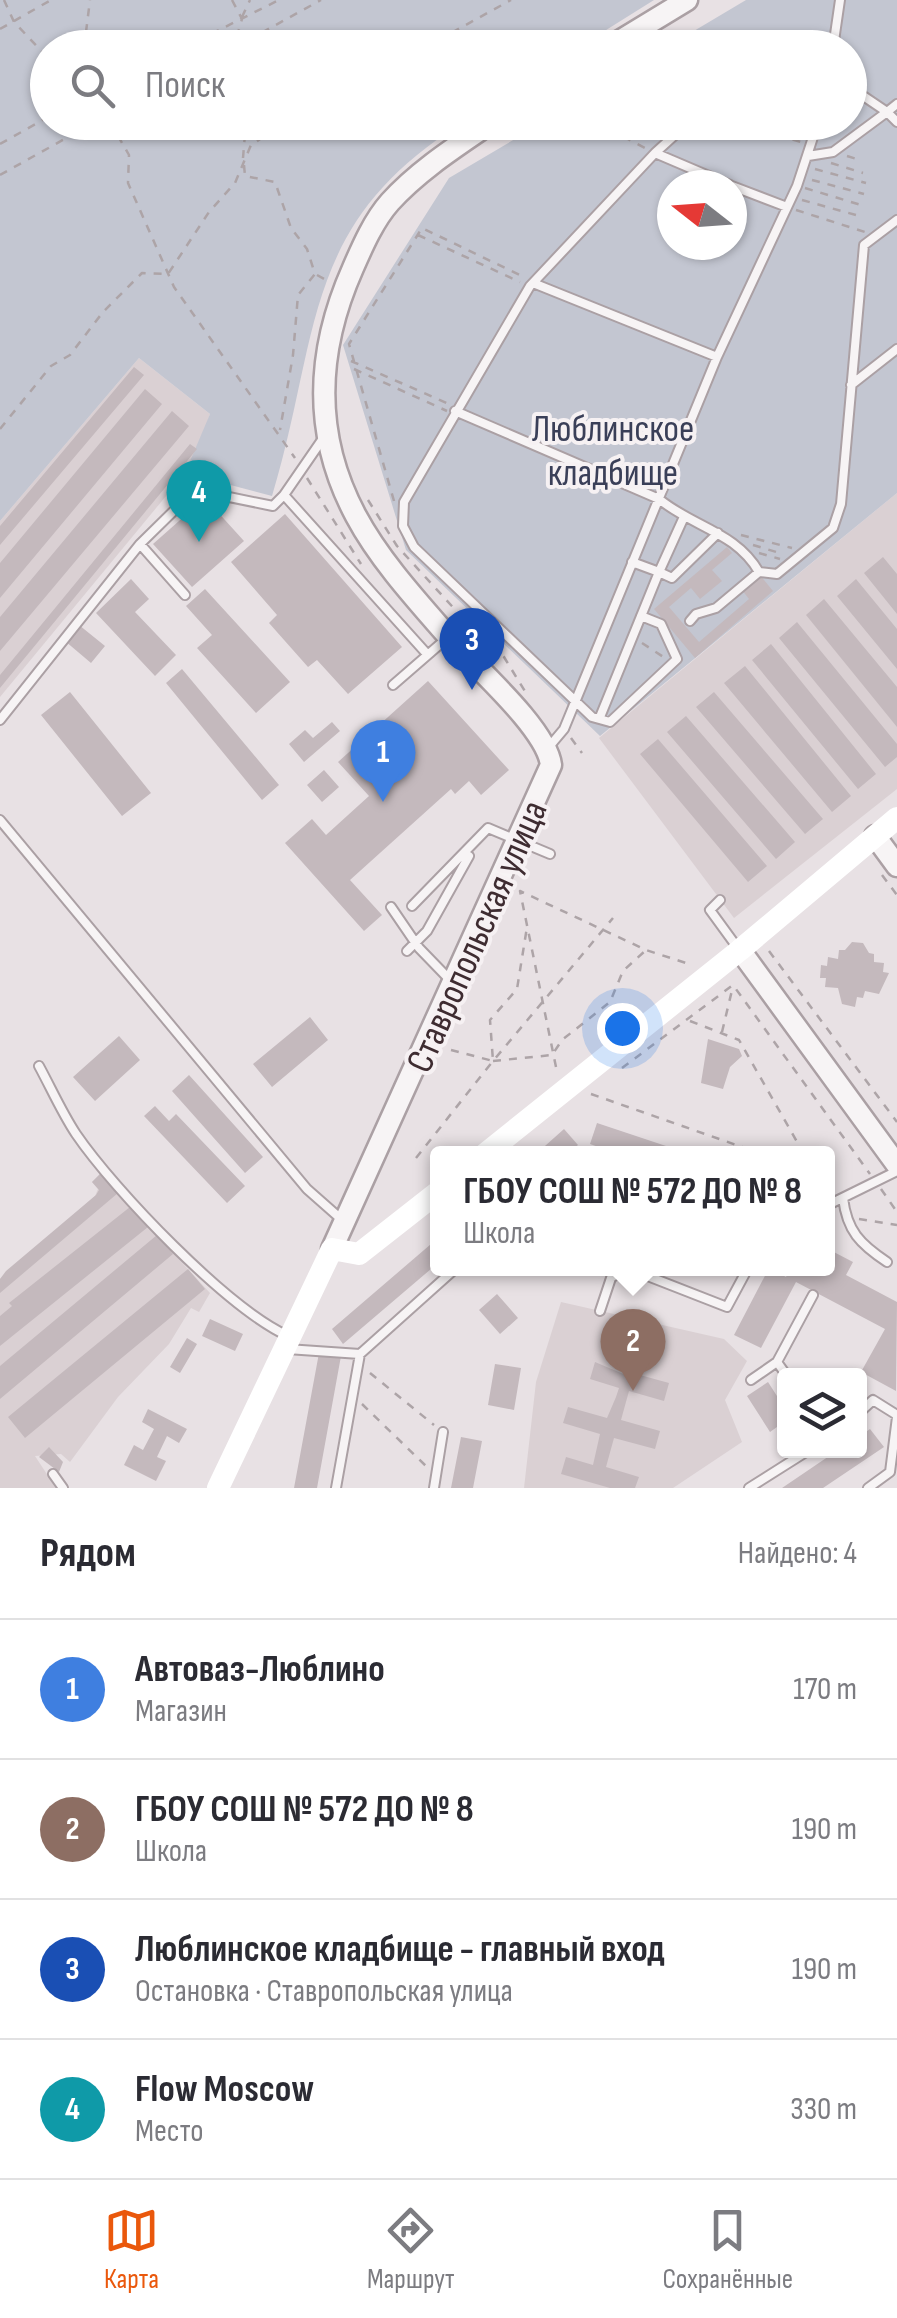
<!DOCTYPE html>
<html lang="ru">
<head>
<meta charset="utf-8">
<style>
  body { margin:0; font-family:"Sofia Sans Condensed",sans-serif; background:#f7f7f7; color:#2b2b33 }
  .controls { position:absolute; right:30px; bottom:30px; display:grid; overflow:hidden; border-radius:10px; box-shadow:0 2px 8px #0004 }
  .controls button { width:90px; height:90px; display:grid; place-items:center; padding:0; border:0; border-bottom:2px solid #e1e1e2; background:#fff; color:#2b2b33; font:50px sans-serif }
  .compass { position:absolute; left:657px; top:170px; width:90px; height:90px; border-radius:50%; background:#fff; box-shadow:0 2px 8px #0004; rotate:287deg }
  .you { position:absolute; left:622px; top:1028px; width:35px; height:35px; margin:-25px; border:8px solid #fff; border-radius:50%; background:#1a73e8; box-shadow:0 0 0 15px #1a73e833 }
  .badge { display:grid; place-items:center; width:65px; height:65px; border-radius:50%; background:#ea580c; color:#fff; font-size:32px; font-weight:700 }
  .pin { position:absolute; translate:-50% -82px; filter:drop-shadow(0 2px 5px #0008) }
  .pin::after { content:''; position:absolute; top:52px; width:35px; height:30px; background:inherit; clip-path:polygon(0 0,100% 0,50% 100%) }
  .popup { position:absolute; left:430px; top:1146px; width:405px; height:130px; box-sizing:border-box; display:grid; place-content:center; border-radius:10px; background:#fff; filter:drop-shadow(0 2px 8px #0005); font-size:32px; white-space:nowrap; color:#7c7c81 }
  .popup b { font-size:38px; color:#2b2b33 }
  .popup::after { content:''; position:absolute; left:50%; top:100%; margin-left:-20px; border:20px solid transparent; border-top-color:#fff }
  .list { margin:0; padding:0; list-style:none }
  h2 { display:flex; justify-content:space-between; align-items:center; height:130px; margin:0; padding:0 40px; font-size:42px }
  h2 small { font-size:32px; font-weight:400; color:#7c7c81 }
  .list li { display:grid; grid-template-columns:65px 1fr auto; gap:30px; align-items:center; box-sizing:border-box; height:140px; padding:0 40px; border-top:2px solid #e1e1e2 }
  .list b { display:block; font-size:38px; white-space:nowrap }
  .list p { margin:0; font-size:32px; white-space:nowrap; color:#7c7c81 }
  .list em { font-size:32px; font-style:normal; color:#7c7c81 }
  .icon { flex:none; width:55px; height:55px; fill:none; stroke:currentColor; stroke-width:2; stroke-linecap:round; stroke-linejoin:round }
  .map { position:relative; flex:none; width:897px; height:1488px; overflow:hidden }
  .search { position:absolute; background:#fff; box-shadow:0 2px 8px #0004; left:30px; right:30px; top:30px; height:110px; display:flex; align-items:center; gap:25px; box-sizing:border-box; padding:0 35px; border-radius:55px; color:#7c7c81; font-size:38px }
  .sheet { height:690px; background:#fff }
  nav { display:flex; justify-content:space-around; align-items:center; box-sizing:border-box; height:140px; border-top:2px solid #e1e1e2; background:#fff; font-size:28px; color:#7c7c81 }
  nav a { display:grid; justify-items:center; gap:5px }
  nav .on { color:#ea580c }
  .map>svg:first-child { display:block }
</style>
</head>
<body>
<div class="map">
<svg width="897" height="1488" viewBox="0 0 897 1488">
  <rect width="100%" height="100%" fill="#e8e1e4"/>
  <!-- built -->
  <path fill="#dad0d3" d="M139,358l71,56 -12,36 -13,23 -185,224v-176z
    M897,493v296l-163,129 -135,-180z
    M100,1174l110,119 -11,19 -8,-4 -22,36 -51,53 -48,65 -9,-8 -26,2 21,32h-56v-209l95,-83 3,-7 -6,-7z
    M561,1302l163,37 23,22 -22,39 17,42 -69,46h-149l12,-106z"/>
  <!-- green -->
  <path fill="#c3c6d1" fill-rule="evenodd" d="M0,0h654l-75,47 -531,1v74l414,1c-162,101 -141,212 -190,373l-87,-23 25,-59 -71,-56 -139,163z
    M746,0h151v493l-297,243 -194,-186 -63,-205 106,-167 93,-55 308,-1v-74l-183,-1zM672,185h60v60h-60z"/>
  <!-- building -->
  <path fill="#c4b9bd" d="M134,367l10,8 -144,170v-19z
    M145,389l17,15 -162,194v-35z
    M172,411l17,15 -189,225v-34z
    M190,444l7,5 -197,239v-13z
    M205,498l39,43 -52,46 -39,-43z
    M285,514l117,133 -54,47 -31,-34 -9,7 -39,-44 8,-8 -46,-53z
    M727,547l5,6 -20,17 10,11 -22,18 -9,-11 -22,19 30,35 50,-43 -7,-9 18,-15 13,16 -78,67 -41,-49z
    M883,557l14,17v40l-33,-41z
    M131,579l18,20 -14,13 41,43 -21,21 -59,-63z
    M856,579l41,50v40l-60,-73z
    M205,589l85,93 -34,31 -59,-65 15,-13 -26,-29z
    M824,599l73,88v40l-91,-112z
    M797,622l100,122v13l-12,10 -106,-129z
    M79,625l26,21 -14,17 -26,-22z
    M771,644l105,130 -18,15 -106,-129z
    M745,666l106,130 -19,16 -108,-129z
    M182,669l97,116 -17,15 -96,-117z
    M428,681l81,89 -28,25 -12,-14 -14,13 -4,-5 -101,91 32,35 -18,16 -79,-88 27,-24 14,16 43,-39 -31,-34z
    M70,692l81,101 -29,23 -81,-101z
    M714,692l109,127 -18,15 -109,-127z
    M686,716l109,126 -19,17 -109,-127z
    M332,722l8,9 -36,31 -15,-18 16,-14 8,8z
    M658,739l109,127 -19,16 -108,-128z
    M324,770l15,17 -17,15 -15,-17z
    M852,942l11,1 6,10 5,1v8l10,1 -1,9 6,1 -10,21 -14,-3 -2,7 -6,-1 -2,10 -13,-3 -4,-16 -13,-1 1,-9h-6l1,-13 6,1 1,-9 10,2 1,-9h6z
    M310,1017l18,23 -56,47 -19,-23z
    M119,1036l21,24 -45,41 -22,-24z
    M708,1039l31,10 3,7 -12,11 -7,22 -22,-6z
    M189,1075l74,82 -18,16 -73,-82z
    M155,1106l14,15 7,-7 69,72 -18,17 -83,-87z
    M597,1123l90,30v1h-69l-28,-10z
    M564,1129l14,16 -11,9h-31z
    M100,1174l18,19 -118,100v-14l6,-8 90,-76 3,-5 -7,-8z
    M130,1207l18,20 -148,119v-30l12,-10 -3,-3z
    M157,1235l16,19 -173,145v-33z
    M438,1238v25l-95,81 -11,-15z
    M828,1249l25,13 -7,13 51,27 -1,89 -35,-19 24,-43 -89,-47 -35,66 -27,-13 35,-67 17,9 5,-9h37z
    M188,1269l17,20 -180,149 -17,-21z
    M497,1294l21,24 -18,16 -21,-24z
    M210,1319l33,15 -8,17 -33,-15z
    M187,1338l10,6 -17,29 -10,-6z
    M319,1353l22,3 -24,132h-23z
    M595,1362l33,14 1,-4 40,11 -5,18 -35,-10 -8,29 39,11 -5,18 -41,-11 -8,29 33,10 -4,11h-25l-49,-14 5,-17 27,8 7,-31 -37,-11 5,-16 39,11 9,-21 3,-9 -29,-9z
    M495,1364l26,4 -7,42 -26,-5z
    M768,1382l16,25v15l-14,10 -23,-36z
    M148,1409l39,20 -8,14 -12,-7 -10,21 9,4 -10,20 -32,-16 10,-20 9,5 11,-21 -12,-7z
    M870,1429l14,18 -61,41h-41l56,-38h22v-14z
    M461,1437l21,4 -9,47h-22z
    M49,1447l14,15 -4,10 -20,-15z"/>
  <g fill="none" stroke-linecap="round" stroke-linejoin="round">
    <defs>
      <path id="service" d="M833,48l7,-48
        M897,104l-10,8 10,10
        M655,153l34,-31
        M808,156l25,-4 54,-40 -37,-25
        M732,186l55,21
        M533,283l184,74
        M851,385l46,-36
        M455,411l204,88c34,28 77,33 100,73l18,2 56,-46 8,-24 23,-259 33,-25
        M324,437l-40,58 143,159
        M140,544l55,-54 78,16 11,-11
        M632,562l27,10 24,-53
        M641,616l20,8 16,35 -67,63 -18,-5 -178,-170 -11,-21 1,-24 126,-216 125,-133 75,32
        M690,621l6,-7 20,-6 43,-36
        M393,685l53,-46
        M600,717l59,-145 13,6 46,-45
        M0,720l140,-176 45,51
        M548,748l16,-19 153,-372 80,-171 21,-64
        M0,820l307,369 34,30
        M720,900l-10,10 27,37
        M412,906l76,-78 62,26
        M391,907l28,41 31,32
        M407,951l20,-20 42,-75
        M39,1066c12,22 23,47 37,68 39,57 151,174 212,202
        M843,1198c4,33 17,46 44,64
        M828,1205l69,-34
        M627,1268l100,39 21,-39
        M600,1311l11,-33 14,-10
        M287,1349l73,5
        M787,1376l-10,-14 36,-67
        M751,1380l26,-18
        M860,1412l13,-12 24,15
        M53,1474l10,14
        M336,1488l24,-134 96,-86
        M434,1488l9,-56
        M749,1488l60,-38
        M868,1488l22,-16 7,-55"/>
      <path id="tertiary" d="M608,48l79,-48
        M875,836l22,30
        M740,950l157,215
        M332,1249l219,-484c-4,-35 -72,-95 -98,-123 -34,-39 -73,-81 -97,-126 -44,-82 -40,-165 -3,-248 10,-23 21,-48 37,-66 29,-32 67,-56 102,-80"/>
    </defs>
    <!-- service casing -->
    <use href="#service" stroke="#aba0a4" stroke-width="12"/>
    <!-- tertiary casing -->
    <use href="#tertiary" stroke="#aba0a4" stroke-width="25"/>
    <!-- path -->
    <path stroke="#ada4a7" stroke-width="2.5" stroke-dasharray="8 8" stroke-linecap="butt" d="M4,0l10,22 34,36
      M232,0l10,19 -8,27
      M242,17l8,-17
      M0,29l51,-29
      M84,48l6,-48
      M183,48l96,-48
      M234,48l87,-48
      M424,48l87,-48
      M110,122l19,33 -1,28 46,104 121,171
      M595,122l52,27
      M731,122l70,20
      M779,122l26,7
      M0,144l48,-27
      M847,156l13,4
      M243,158l3,-36
      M831,163l32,10
      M244,165l1,11 30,6 16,46 16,21 8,25 -17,21 -5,60 -13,75
      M815,169l51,14
      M0,175l95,-53
      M812,180l52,14
      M805,188l56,17
      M802,200l61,17
      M796,210l69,22
      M418,235l102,47
      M317,275l9,5
      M351,361l98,43
      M354,369l93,42
      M0,429l51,-63 19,-11 33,-43 39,-39 26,1 41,-62 26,-29 16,-38 35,-23
      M307,478l54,86
      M368,500l29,46 84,92 23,19 22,36
      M394,501l-45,-157 73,-116 104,50
      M741,535l51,13
      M753,545l30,9
      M759,553l21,6
      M642,643l23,15
      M571,738l11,15
      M882,875l15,20
      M769,951l128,171
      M690,1021l49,19 65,114
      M722,1032l11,-46
      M451,1050l42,11 120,-143
      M493,1061l59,-6 10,-15 48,-38 13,-31 22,-20
      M556,1067l-36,-176 126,59 40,13
      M622,1068l111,-83 137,189
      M591,1094l171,60
      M416,1158l77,-97 -3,-41 27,-31 10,-62
      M828,1184l6,6
      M881,1189l16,23
      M859,1219l38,6
      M370,1373l64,52
      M362,1404l66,64"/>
    <!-- service -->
    <use href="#service" stroke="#f7f4f5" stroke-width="8"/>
    <!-- tertiary -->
    <use href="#tertiary" stroke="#f7f4f5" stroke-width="20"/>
    <!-- secondary -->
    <path stroke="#fff" stroke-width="22" d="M485,1154l255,-204 157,-132
      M218,1488l114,-239 27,5 79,-62"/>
  </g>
  <g text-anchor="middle" stroke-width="8" stroke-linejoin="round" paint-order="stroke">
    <!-- park labels -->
    <g font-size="38" fill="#3a3f58" stroke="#f6f1f3">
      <text x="613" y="441">Люблинское<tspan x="613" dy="44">кладбище</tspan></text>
    </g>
    <!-- street labels -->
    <g font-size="38" fill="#3e2c31" stroke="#f6f1f3">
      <text transform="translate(476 936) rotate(-66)" y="13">Ставропольская улица</text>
    </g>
  </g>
</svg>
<div class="controls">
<button><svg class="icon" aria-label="layers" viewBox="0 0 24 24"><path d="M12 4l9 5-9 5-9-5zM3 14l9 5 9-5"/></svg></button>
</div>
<svg class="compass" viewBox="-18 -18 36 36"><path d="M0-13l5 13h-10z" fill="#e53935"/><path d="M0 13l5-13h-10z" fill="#7c7c81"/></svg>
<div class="you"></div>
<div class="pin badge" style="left:383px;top:802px;background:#3f7fe0">1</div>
<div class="pin badge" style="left:633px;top:1391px;background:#8d6e63">2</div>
<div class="popup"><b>ГБОУ СОШ № 572 ДО № 8</b>Школа</div>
<div class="pin badge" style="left:472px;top:690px;background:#1a4fb4">3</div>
<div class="pin badge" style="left:199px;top:542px;background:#0f9aa8">4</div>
<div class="search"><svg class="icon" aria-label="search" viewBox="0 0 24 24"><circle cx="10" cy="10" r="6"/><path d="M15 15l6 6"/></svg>Поиск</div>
</div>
<section class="sheet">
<h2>Рядом<small>Найдено: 4</small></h2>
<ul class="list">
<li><span class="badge" style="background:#3f7fe0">1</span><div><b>Автоваз-Люблино</b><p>Магазин</p></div><em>170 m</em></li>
<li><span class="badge" style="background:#8d6e63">2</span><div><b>ГБОУ СОШ № 572 ДО № 8</b><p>Школа</p></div><em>190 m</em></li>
<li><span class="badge" style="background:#1a4fb4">3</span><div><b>Люблинское кладбище - главный вход</b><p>Остановка · Ставропольская улица</p></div><em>190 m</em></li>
<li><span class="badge" style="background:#0f9aa8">4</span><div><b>Flow Moscow</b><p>Место</p></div><em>330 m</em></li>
</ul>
</section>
<nav>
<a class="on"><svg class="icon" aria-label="map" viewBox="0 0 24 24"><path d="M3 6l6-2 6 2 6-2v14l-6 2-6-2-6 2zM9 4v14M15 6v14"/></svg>Карта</a>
<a><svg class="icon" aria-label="directions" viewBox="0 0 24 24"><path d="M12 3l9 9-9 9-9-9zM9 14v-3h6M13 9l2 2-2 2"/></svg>Маршрут</a>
<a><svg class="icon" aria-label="saved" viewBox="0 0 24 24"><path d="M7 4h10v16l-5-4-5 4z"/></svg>Сохранённые</a>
</nav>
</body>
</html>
